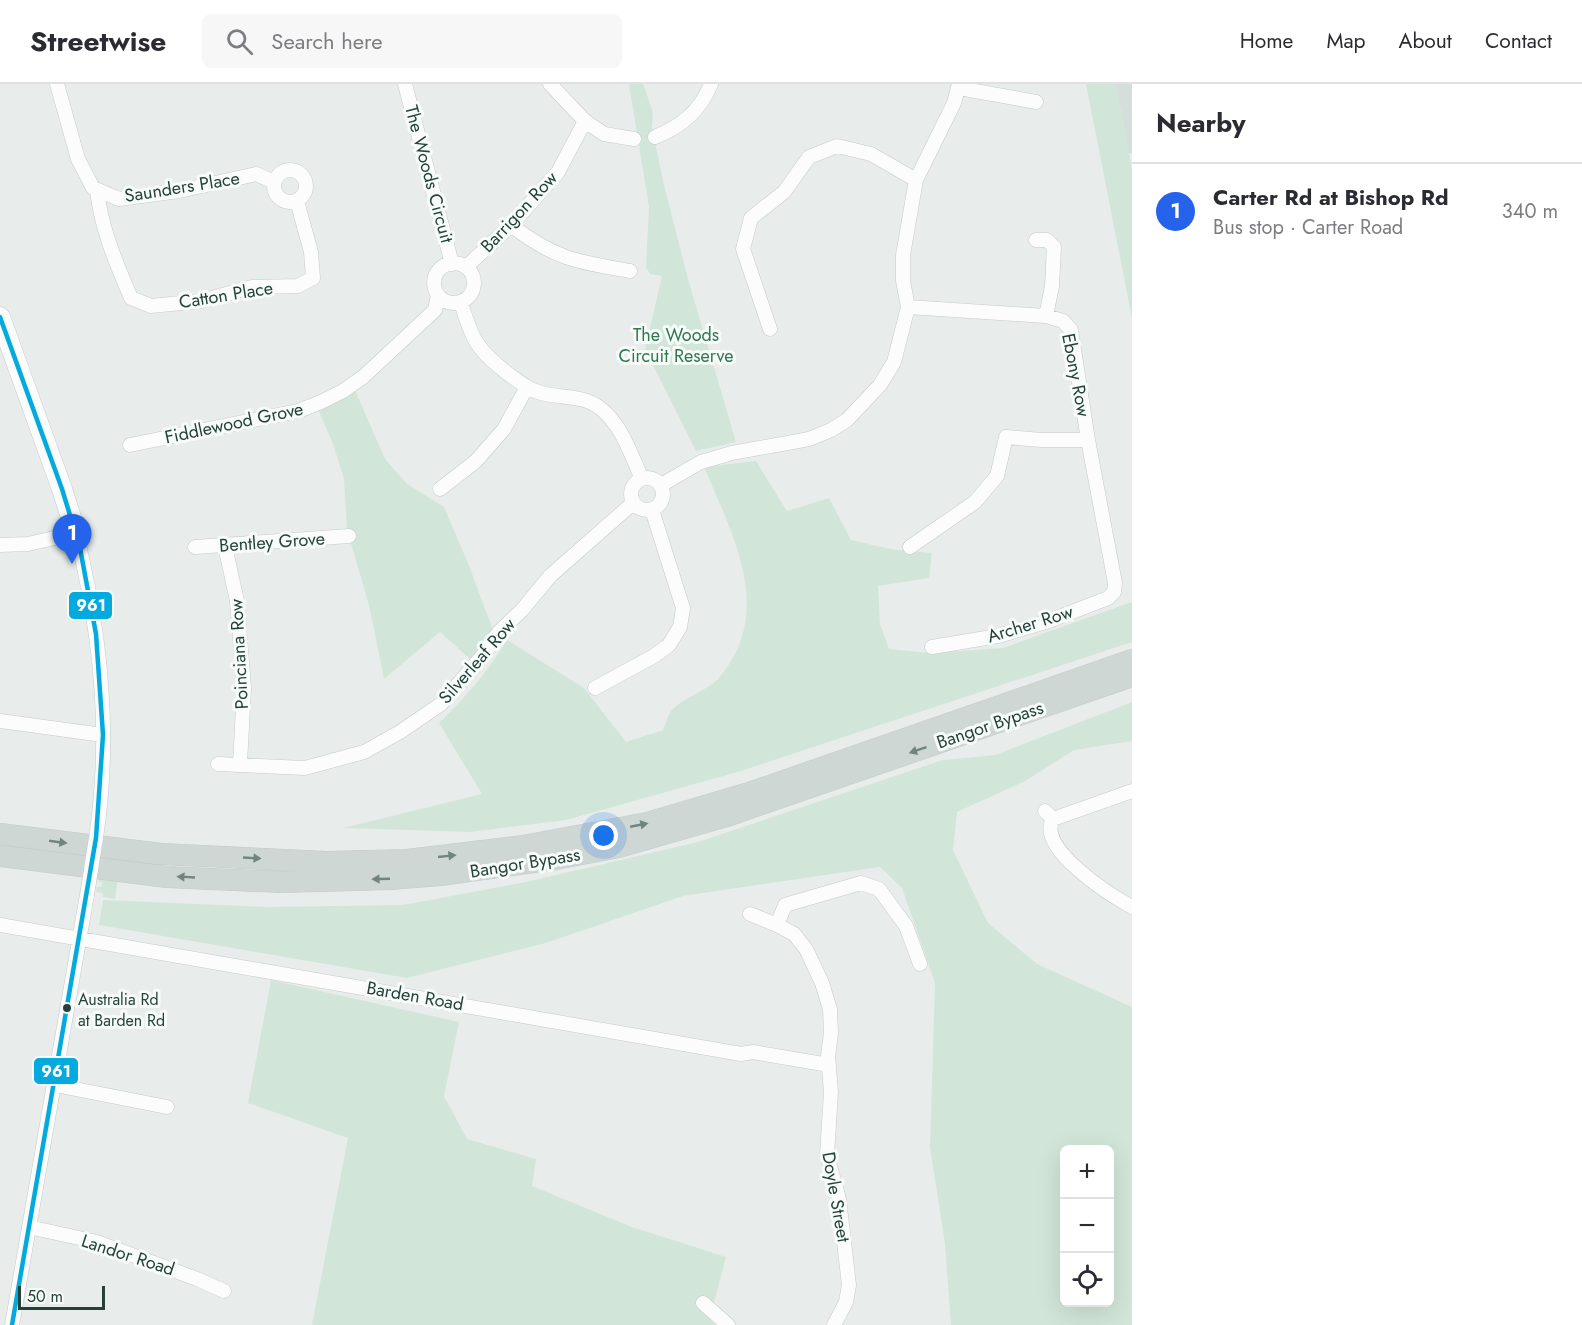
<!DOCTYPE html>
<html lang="en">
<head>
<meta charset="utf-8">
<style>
  body { margin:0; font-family:Jost,sans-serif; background:#f7f7f7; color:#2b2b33 }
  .controls { position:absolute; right:18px; bottom:18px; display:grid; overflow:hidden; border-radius:9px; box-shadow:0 6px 24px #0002 }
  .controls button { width:54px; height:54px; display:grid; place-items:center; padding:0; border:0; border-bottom:2px solid #e1e1e2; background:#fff; color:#2b2b33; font:30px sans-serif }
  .scale { position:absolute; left:18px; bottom:15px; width:87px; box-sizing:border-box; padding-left:6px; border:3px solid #24423a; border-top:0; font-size:16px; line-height:21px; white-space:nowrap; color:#24423a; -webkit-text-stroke:4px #f7fbf9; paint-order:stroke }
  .you { position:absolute; left:604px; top:752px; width:21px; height:21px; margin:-15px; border:4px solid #fff; border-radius:50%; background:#1a73e8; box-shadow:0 0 0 9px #1a73e833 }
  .badge { display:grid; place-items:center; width:39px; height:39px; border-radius:50%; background:#2563eb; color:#fff; font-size:20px; font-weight:700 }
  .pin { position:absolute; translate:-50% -50px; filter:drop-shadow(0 2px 3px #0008) }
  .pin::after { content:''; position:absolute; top:32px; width:21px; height:18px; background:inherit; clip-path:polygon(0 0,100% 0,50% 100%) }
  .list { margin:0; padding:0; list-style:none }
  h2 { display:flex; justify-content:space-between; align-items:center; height:78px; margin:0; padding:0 24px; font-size:26px }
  h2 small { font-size:20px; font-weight:400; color:#7c7c81 }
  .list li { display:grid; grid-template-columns:39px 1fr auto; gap:18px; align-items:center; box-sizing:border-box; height:96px; padding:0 24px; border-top:2px solid #e1e1e2 }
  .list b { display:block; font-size:22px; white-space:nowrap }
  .list p { margin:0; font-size:20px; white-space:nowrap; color:#7c7c81 }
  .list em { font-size:20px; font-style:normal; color:#7c7c81 }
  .icon { flex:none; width:33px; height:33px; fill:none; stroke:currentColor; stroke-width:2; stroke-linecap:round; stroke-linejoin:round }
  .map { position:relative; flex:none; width:1132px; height:1241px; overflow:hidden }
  header { display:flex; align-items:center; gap:36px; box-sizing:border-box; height:84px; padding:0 30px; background:#fff; border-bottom:2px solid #e1e1e2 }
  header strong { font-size:28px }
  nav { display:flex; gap:33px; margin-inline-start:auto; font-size:21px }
  .search { width:420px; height:54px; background:#f7f7f7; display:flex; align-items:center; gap:15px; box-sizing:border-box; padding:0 21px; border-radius:9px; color:#7c7c81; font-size:22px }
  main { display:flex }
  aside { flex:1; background:#fff }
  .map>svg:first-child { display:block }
</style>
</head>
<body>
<header>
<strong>Streetwise</strong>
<div class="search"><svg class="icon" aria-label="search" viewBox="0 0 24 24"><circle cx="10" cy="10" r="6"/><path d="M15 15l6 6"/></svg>Search here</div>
<nav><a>Home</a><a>Map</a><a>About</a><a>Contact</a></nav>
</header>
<main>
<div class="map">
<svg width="1132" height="1241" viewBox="0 0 1132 1241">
  <rect width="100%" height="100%" fill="#e8edeb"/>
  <!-- built -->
  <path fill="#d6dedb" d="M1115,0h17v69h-3z"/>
  <!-- green -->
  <path fill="#d1e6d8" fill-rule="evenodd" d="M629,0h14l10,28 -1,16 12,57 24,94 48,163 -40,9 -51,-102 17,-73 -12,-2 -4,-7 3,-60z
    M1086,0h29l17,83v151z
    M355,306l30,69 22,25 37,23 24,56 25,67 -23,29 -30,-27 -56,47 -15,-74 -22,-75 -3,-51 -11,-35 -15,-35z
    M756,377l31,50 42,-13 22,42 39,9 42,4 -3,25 -51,8 2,38 9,25 41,4 73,-5 129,-46v40l-391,129 -175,49 -96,12 -127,-4 139,-34 -43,-71c27,-26 49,-52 68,-83l77,48 42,54 37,-12c2,-5 4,-12 7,-17 6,-12 38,-23 48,-34 58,-67 15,-143 -14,-212z
    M1132,618v39l-58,9 -49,31 -68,31 -4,38 35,73 49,41 95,43v318h-181l-6,-81 -15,-97 5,-164 -33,-95 -22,-21 -197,29 -137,47 -139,35 -308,-53 4,-25 164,7 136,-2 123,-23 172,-40 245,-82 52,-5zM1064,1066h46v152h-46z
    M123,758l-8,57 -12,-2v-4l-7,-1 1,-5h4l1,-5h-4l4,-27z
    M271,896l188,42 -15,74 23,43 69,20 -4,27 100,41 94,30 -16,61 5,7h-403l36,-187 -100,-35z"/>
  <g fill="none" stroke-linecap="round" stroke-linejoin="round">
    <defs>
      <path id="street" d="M57,0l21,75 15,29 26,11 60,-8 77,-17 18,8
        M405,0l47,180
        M550,0l35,37 19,13 30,5
        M959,4l77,14
        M655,53c27,-11 45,-26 56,-53
        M274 102a16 16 0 1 1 32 0a16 16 0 1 1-32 0Z
        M97,106c4,38 19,73 34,108l20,8 50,-5 51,-14 46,-1 15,-8 -2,-26 -14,-51
        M511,141c43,34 67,37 119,46
        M1036,156h11l7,7 -2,39 -6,30
        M434 199a20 20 0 1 1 40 0a20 20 0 1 1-40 0Z
        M466,183l45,-42 47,-53 27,-51
        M461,218c11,39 17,49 50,74 8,6 18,13 27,16 21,7 44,2 62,16 22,17 31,47 42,71
        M908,223l138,9 17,5 8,9 17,110 27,143 -1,9 -6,6 -59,23 -51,15 -66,11
        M770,245l-27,-80 8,-31 33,-26 25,-35 28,-11 34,8 45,26
        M130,361l168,-34 23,-9 22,-11 20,-14 72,-67 3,-15
        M631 410a16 16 0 1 1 32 0a16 16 0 1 1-32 0Z
        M661,401l40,-23 31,-9 77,-14 22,-9 16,-10 33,-35 14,-23 14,-55 -5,-26v-26l13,-75 38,-77 5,-19
        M440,405l36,-28 28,-32 23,-42
        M0,461l28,-1 48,-11c25,99 35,204 20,305
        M225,462l12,55 7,87 -4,76
        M195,463l154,-11
        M910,463l65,-45 22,-26 9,-39 35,3h47
        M595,604l59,-32 15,-11 11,-18 3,-19 -31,-98
        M0,637l103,14
        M218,680l87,4 59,-16 36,-20 41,-28 43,-50 15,-22 23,-22 28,-34 83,-73
        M1045,727l8,8c-17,29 57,76 79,88
        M1053,735l79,-28
        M750,830l27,11
        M0,841l741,129 12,-2 76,13
        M55,1001l112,22
        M29,1143l68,15 100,37 27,12
        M703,1219l25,22
        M12,1241l75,-430
        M834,1241l12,-23 3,-17 -10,-86 -12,-44 4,-63 -3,-36 3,-23 -1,-24 -8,-26 -16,-34 -12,-15 -17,-9 8,-20 76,-22 18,6 27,37 14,38"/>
      <path id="secondary" d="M0,233l62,172 14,44"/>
      <path id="primary" d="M0,750l161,20 165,8 81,-2 116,-14 124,-23 105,-31 380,-132
        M0,772l167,21 114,5 110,-3 50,-4 115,-16 63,-12 108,-31 405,-140"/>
    </defs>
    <!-- street casing -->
    <use href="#street" stroke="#c5cac8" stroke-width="15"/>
    <!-- secondary casing -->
    <use href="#secondary" stroke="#c3cbc8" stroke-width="21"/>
    <!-- primary casing -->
    <use href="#primary" stroke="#c3ccc9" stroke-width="22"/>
    <!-- street -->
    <use href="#street" stroke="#fcfcfc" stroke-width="14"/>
    <!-- secondary -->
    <use href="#secondary" stroke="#fcfcfc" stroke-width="20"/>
    <!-- primary -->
    <use href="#primary" stroke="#cfd7d5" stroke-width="21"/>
    <defs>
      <path id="street-bridge" d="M87,811l9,-57"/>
    </defs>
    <!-- street-bridge casing -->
    <use href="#street-bridge" stroke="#c5cac8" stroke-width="15" stroke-linecap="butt"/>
    <!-- street-bridge -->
    <use href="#street-bridge" stroke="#fcfcfc" stroke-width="14"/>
    <defs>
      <path id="bus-1" d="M0,233l62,172 18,59 16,86 7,101 -7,103 -84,487"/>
    </defs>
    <!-- bus-1 casing -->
    <use href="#bus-1" stroke="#f7fbf9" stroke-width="9"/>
    <!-- bus-1 -->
    <use href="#bus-1" stroke="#04aadd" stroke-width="4.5"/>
  </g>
  <!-- one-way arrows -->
  <defs><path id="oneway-solid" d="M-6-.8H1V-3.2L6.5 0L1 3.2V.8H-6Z" transform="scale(1.5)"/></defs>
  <g fill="#718580">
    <use href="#oneway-solid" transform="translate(918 666) rotate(161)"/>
    <use href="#oneway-solid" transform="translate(639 741) rotate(-11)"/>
    <use href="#oneway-solid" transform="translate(58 758) rotate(8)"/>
    <use href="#oneway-solid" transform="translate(447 772) rotate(-6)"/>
    <use href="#oneway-solid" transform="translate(252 774) rotate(3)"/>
    <use href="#oneway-solid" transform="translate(186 793) rotate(-177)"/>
    <use href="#oneway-solid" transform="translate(381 795) rotate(178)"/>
  </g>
  <!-- markers -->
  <circle fill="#24423a" stroke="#f7fbf9" stroke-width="2" cx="67" cy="924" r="5"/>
  <g text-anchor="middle" stroke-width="6" stroke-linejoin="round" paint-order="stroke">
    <!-- bus labels -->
    <g font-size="16" fill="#24423a" stroke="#f7fbf9" text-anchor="start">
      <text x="78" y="921">Australia Rd<tspan x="78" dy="21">at Barden Rd</tspan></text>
    </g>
    <!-- street labels -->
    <g font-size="18" fill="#24423a" stroke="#f7fbf9">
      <text transform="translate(429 90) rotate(75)" y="6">The Woods Circuit</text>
      <text transform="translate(182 103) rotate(-9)" y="6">Saunders Place</text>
      <text transform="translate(519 128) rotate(-47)" y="6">Barrigon Row</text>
      <text transform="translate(226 211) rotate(-9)" y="6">Catton Place</text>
      <text transform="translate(1076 291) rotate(79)" y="6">Ebony Row</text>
      <text transform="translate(234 339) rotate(-12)" y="6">Fiddlewood Grove</text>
      <text transform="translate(272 458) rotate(-4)" y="6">Bentley Grove</text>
      <text transform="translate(1030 540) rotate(-17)" y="6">Archer Row</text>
      <text transform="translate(239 570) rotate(-93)" y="6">Poinciana Row</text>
      <text transform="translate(477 577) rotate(-49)" y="6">Silverleaf Row</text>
      <text transform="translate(990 641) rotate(-19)" y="6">Bangor Bypass</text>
      <text transform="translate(525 779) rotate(-9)" y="6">Bangor Bypass</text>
      <text transform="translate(415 912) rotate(10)" y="6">Barden Road</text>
      <text transform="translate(836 1113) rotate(80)" y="6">Doyle Street</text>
      <text transform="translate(128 1171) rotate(18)" y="6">Landor Road</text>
    </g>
    <!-- park labels -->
    <g font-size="18" fill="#2d7a4b" stroke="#f7fbf9">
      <text x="676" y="257">The Woods<tspan x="676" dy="21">Circuit Reserve</tspan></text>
    </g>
  </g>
  <g stroke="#f7fbf9" stroke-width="2">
    <rect x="68" y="507" width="45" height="29" rx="6" fill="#04aadd"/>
    <rect x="33" y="973" width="46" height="28" rx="6" fill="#04aadd"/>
  </g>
  <g font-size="16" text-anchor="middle" font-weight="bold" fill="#fff">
    <text x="91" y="527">961</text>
    <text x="56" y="993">961</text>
  </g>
</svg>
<div class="controls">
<button>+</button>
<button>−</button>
<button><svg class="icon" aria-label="locate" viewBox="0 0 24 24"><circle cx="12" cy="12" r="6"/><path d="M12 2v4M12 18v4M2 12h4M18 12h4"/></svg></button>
</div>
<div class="scale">50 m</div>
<div class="you"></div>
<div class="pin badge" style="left:72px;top:480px">1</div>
</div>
<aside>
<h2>Nearby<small></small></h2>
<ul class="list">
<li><span class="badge">1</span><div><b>Carter Rd at Bishop Rd</b><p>Bus stop · Carter Road</p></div><em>340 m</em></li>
</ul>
</aside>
</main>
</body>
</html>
